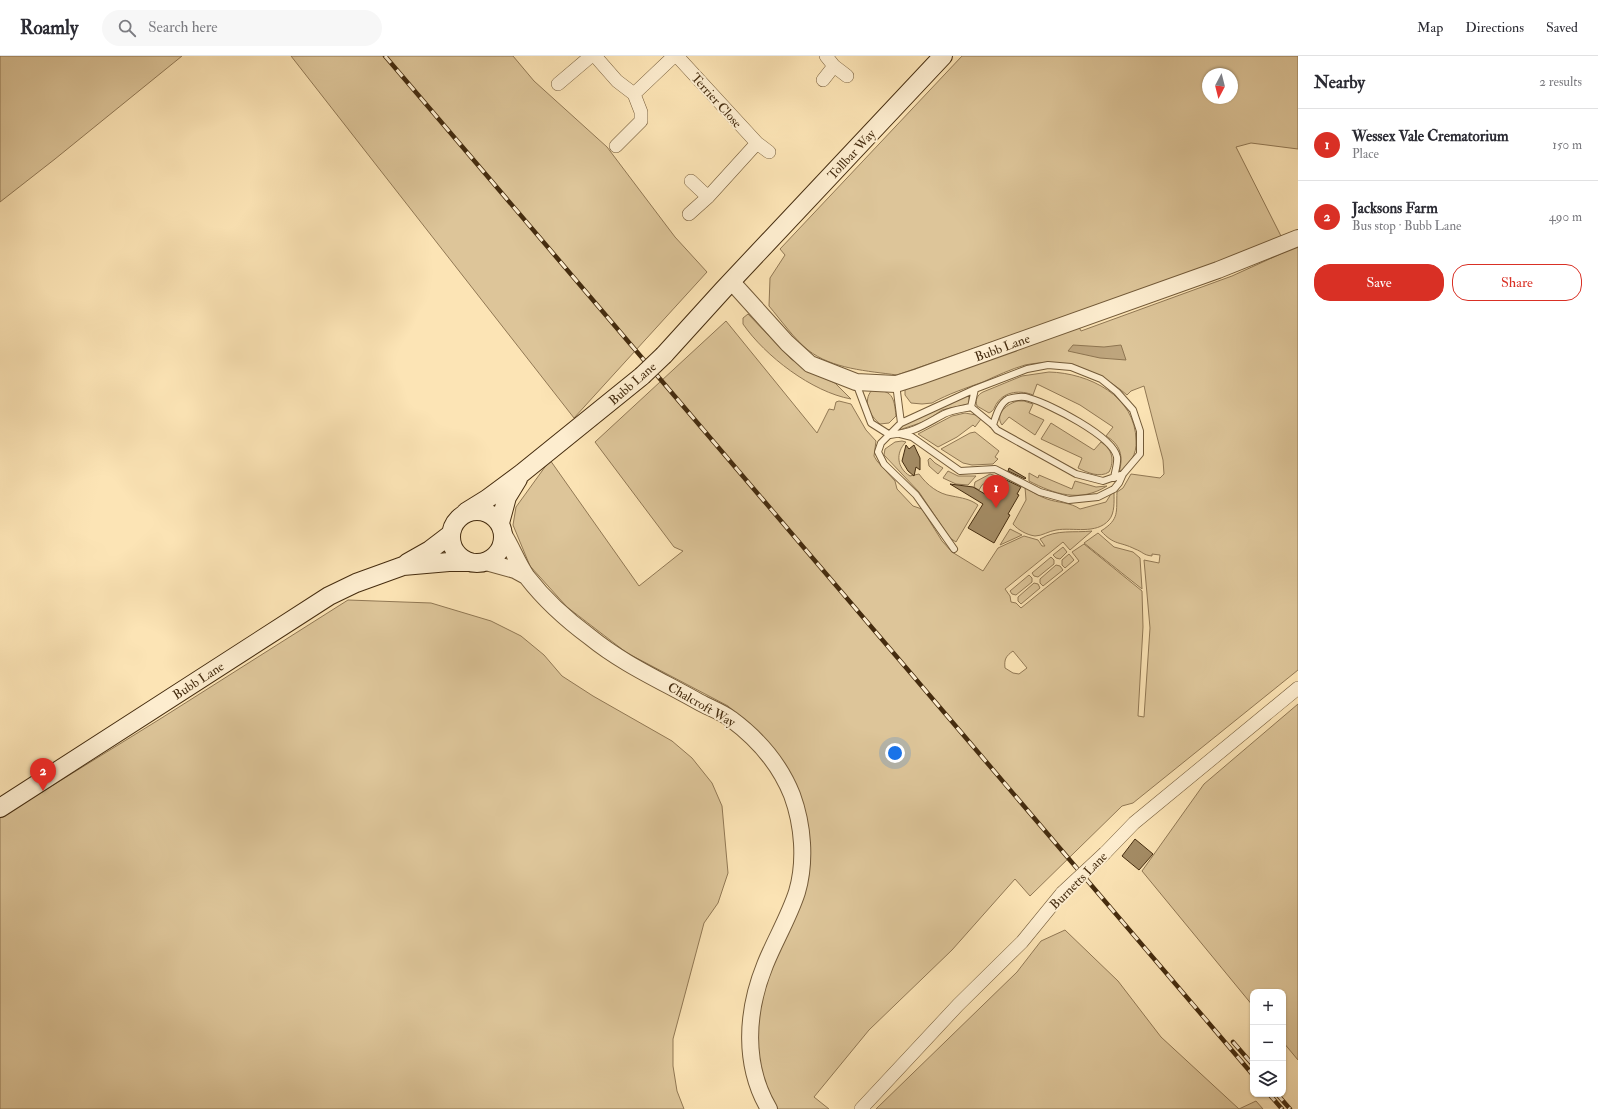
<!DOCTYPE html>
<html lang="en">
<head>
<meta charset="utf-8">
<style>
  body { margin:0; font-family:"IM FELL Double Pica",serif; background:#f7f7f7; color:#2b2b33 }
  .controls { position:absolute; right:12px; bottom:12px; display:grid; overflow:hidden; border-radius:8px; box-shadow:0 1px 3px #0004 }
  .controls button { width:36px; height:36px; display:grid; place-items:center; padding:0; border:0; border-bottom:1px solid #e1e1e2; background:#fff; color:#2b2b33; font:20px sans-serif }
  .compass { position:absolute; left:1202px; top:12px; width:36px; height:36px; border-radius:50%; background:#fff; box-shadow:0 1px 3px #0004; rotate:187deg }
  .you { position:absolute; left:895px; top:697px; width:14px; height:14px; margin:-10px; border:3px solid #fff; border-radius:50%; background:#1a73e8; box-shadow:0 0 0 6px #1a73e833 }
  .badge { display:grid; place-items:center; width:26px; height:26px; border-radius:50%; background:#d93025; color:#fff; font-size:13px; font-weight:700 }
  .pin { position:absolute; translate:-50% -33px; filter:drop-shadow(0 1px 2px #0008) }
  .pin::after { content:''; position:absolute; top:21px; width:14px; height:12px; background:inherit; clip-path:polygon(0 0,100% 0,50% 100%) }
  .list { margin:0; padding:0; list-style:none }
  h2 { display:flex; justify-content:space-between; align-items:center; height:52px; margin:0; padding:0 16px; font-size:17px }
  h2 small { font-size:13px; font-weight:400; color:#7c7c81 }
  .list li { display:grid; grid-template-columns:26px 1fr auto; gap:12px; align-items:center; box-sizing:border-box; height:72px; padding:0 16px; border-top:1px solid #e1e1e2 }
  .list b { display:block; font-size:15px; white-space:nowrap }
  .list p { margin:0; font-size:13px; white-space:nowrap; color:#7c7c81 }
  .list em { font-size:13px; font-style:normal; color:#7c7c81 }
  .actions { display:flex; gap:8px; padding:12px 16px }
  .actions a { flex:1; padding:9px 0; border:1px solid #d93025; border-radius:16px; text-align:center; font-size:14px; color:#d93025 }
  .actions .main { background:#d93025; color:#fff }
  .icon { flex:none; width:22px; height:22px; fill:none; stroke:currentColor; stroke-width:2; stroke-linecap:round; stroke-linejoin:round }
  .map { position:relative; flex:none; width:1298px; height:1053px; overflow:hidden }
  header { display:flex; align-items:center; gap:24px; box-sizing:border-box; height:56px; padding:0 20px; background:#fff; border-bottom:1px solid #e1e1e2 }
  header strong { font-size:19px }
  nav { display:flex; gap:22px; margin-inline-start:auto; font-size:14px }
  .search { width:280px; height:36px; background:#f7f7f7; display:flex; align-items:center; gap:10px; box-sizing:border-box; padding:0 14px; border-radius:22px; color:#7c7c81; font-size:15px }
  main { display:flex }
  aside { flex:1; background:#fff }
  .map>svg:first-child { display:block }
</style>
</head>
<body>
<header>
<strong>Roamly</strong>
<div class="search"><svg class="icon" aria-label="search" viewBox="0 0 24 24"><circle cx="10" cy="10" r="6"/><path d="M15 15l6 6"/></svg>Search here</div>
<nav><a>Map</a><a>Directions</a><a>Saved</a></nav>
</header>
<main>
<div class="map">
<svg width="1298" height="1053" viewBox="0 0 1298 1053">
  <rect width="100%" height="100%" fill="#fce4b5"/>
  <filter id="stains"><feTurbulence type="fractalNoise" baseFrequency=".005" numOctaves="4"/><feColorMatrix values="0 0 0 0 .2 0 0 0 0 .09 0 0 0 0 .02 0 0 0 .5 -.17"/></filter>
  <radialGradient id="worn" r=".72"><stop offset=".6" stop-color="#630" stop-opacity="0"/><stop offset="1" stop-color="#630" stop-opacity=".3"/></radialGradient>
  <!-- green -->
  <path fill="#ddc599" stroke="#917854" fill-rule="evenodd" d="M0,0h182l-127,103 -55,43z
    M291,0h222l21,25 73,66 68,90 32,35 -133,146z
    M962,0h336v93l-47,-6 -15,4 46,91 -68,27 -317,110c-29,-4 -65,-6 -89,-25 -13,-10 -28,-31 -39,-44l1,-28 15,-23 -5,-6zM1208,18h24v24h-24z
    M1298,190v424l-165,133 -11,3 -92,90 -15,-17 -63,71 -83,80 -55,67 15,12h-52l-11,-21 -10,-37 2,-41 50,-150 -44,-122 -36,-32 -101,-53 -60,-46 -37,-41 -17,-41 3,-18 34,-47 89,126 44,-35 -9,-4 -79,-105 131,-121 91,112 12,-24 5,1 2,-8 3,-1 12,3 15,26 10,11 -2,15 3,5 18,20 2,8 16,17 9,3 20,32 10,11 31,19 15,-23 26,-12 14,4 4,6h3l-5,-7c17,-10 34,-6 52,-8l-22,19 -7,-8 -58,47 5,7 1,6 5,1 5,5 58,-47 -7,-9 12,-8 58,47 1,36 -5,89 6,1 6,-89 -6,-68 15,3 1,-8 -8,-1v2c-9,-1 -9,-4 -17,-7 -16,-8 -20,-3 -34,-18 19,-12 15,-19 16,-39l6,-4 8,-14 29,4 4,-4 -1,-14 -19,-74 -13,5 -4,4c-29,-25 -64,-38 -102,-30 -14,4 -29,11 -42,17 -17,6 -35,12 -51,21l-10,1 -11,-1 -6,-8v-9l173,-61 3,6 151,-55zM1013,595l14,17 -8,6 -6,-1 -8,-5c-1,-9 1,-12 8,-17z
    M748,258l43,45 19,13 25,11 16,16c-39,-7 -86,-43 -108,-75v-6z
    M1049,316c40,1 87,24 87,69 1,13 -6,24 -17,31 5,-16 1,-28 -13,-36l7,-9 -33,-22 -43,-21 -4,11c-12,-5 -28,-4 -36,8 -3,4 -2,7 -8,10l-12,-7c-2,-6 0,-11 6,-14l39,-16z
    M872,334c20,0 22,6 24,26l-7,7 -9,1c-10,-8 -18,-23 -8,-34z
    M969,339v9l-27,6 -16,11 -27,9 4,-5z
    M1018,345h6l9,3 -4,9 15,7 -9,15 -26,-18 -7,8c-8,-11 6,-22 16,-24z
    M965,357l11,2 5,4 -6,8 -2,-2 -16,12 -19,10 -20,-13 34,-18z
    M1051,367l43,27 7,-8c11,7 14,18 8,30 -9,6 -21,1 -31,-4l4,-10 -41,-19z
    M975,376l24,19 -4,6 3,2 -5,5 -21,1 -9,-2 -22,-14 29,-16z
    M902,385l4,1c-11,11 -9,26 4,34l9,-2c8,11 19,20 33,22 10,2 18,3 26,9l-22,37 -6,-4 -31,-46 -35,-37 1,-6 10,-7z
    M930,402l5,5 8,5 -5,6 -9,-8 -1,-6z
    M948,415l10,5h18l-8,9 -12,-1 -13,-6z
    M1029,417l9,5 1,-3 33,14 3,-8 21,6 11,-1c-27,17 -53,8 -78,-5z
    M990,418l13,4 -4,5 -2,2 -9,-4 -6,4 -3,5 -5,-3 1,-5z
    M1025,431c7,5 14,9 22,12 11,4 23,3 33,10l26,-7 5,-8 3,-1c0,8 1,20 -5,27 -13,15 -36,7 -53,10 -7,1 -14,6 -21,6 -8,-1 -17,-6 -22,-12l13,-24z
    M1010,473l12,6 -22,10z
    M1098,477l16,14 19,5 7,6 2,31 -58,-46z
    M1063,491l4,5 -7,7 -4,-1 -3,-3z
    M1069,498l5,6 -9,8 -3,-3v-5z
    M1051,501l3,3v4l-16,13 -4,-1 -2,-3z
    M1056,509l4,1 3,4 -20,16 -3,-3v-4z
    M1029,519l3,3v4l-16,13 -4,-1 -2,-3z
    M1034,527l4,1 2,4 -19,16 -3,-3v-4z
    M348,544l83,3 60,18 30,15 23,19 18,21 31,20 79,45 20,17 20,25 10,23 6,67 -10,30 -14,20 -31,116v27l4,25 7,18h-684v-291l160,-99z
    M1298,648v356l-15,-18v-50h-30v14l-111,-135 62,-87z
    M1065,874l53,51 43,56 78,72 17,-8 7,8h-387l141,-137 24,-31z"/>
  <!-- water -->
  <path fill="#bea57d" stroke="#8e7551" d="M1073,289l31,2 17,-2 5,15 -26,-2 -32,-7z"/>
  <!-- building -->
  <path fill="#a48c65" stroke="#452c0f" d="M906,389l3,4 5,-4 6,13v12l-4,-3 -2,9 -6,-5 -6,-10z
    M1009,412l17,10 -1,1 -17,-8z
    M1004,423l17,8 -4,7 2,1 -11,19 2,1 -16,28 -26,-15 15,-24 -33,-20 23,3 17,10 8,-14 2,2z
    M1135,783l18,15 -14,16 -17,-14z"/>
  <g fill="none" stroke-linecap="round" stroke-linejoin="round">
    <defs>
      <path id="service" d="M856,327l15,40 19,12c25,-3 32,-9 54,-21 8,-4 18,-5 27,-7l22,18 4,5 79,44 27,7 20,-7
        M896,328l5,39 74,-34
        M901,367l-20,20 -3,9 6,12 32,31 38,54
        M993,369c3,-9 6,-21 15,-26 7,-2 15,-3 21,-1 20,6 84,38 88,59 1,6 -2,14 -3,21
        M900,378l12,3 48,34 35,-2 45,23 29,8 29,-3 16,-8 5,-6 4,-9 17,-20v-23l-7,-21 -16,-18 -16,-13 -30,-12 -23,-2 -21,4 -52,20 -4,18"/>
      <path id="minor" d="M595,0l22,25 17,13 7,18v9l-25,25
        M677,0l80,87 12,9
        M826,0l8,10 13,10
        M823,24l11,-14
        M558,28l33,-28
        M634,38l40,-38
        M691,125l17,16
        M689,158l19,-17 49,-54
        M1105,797l29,-30 164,-135
        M861,1053l97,-104 64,-63 40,-49"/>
      <path id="tertiary" d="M731,225l56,62 23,21 46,18 40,2 22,-7 300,-107 80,-32
        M504,479c8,13 14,29 23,42 17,22 40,43 63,60 33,27 72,44 109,65 11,6 23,10 32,17 27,20 49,46 61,76 11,30 14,66 5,97 -8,25 -22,48 -32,73 -19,47 -22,100 4,144
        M486,506l29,8 11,6"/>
      <path id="secondary" d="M664,299l59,-65 220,-234
        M451 481a26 26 0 1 1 52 0a26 26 0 1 1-52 0Z
        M466,456l21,-13 35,-26 120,-97
        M500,467l7,-26 11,-18
        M407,507l23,-13 21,-16
        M0,752l329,-212 27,-13 47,-17 46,-4h21"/>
    </defs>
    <!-- service casing -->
    <use href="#service" stroke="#735a38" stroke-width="8"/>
    <!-- minor casing -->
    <use href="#minor" stroke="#735a38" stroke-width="14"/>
    <!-- tertiary casing -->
    <use href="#tertiary" stroke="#735a38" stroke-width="18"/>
    <!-- secondary casing -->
    <use href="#secondary" stroke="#452c0f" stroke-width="20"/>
    <!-- service -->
    <use href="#service" stroke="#fdedcf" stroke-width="6"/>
    <!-- minor -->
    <use href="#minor" stroke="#fdedcf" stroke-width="13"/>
    <!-- tertiary -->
    <use href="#tertiary" stroke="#fdedcf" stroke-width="16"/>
    <!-- secondary -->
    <use href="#secondary" stroke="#fdedcf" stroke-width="18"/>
    <defs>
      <path id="rail" d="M385,0l868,1019
        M1233,986l20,23
        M1269,1038l13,15
        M1277,1038l13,15"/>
    </defs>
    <!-- rail casing -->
    <use href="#rail" stroke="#452c0f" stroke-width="4.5"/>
    <!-- rail -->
    <use href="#rail" stroke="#fdedcf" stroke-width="3" stroke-dasharray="9" stroke-linecap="butt"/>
    <defs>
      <path id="minor-bridge" d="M1062,837l43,-40"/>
      <path id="secondary-bridge" d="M642,320l22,-21"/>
    </defs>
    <!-- minor-bridge casing -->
    <use href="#minor-bridge" stroke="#735a38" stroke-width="14" stroke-linecap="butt"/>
    <!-- secondary-bridge casing -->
    <use href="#secondary-bridge" stroke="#452c0f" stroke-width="20" stroke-linecap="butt"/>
    <!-- minor-bridge -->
    <use href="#minor-bridge" stroke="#fdedcf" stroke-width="13"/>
    <!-- secondary-bridge -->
    <use href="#secondary-bridge" stroke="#fdedcf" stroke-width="18"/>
  </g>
  <g text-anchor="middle" stroke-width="4" stroke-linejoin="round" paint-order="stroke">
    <!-- street labels -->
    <g font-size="13" fill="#452c0f" stroke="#fdedcf">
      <text transform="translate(717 44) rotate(48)" y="5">Terrier Close</text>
      <text transform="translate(851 98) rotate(-47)" y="5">Tollbar Way</text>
      <text transform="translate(1002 291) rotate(-20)" y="5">Bubb Lane</text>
      <text transform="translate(632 327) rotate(-41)" y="5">Bubb Lane</text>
      <text transform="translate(198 624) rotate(-33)" y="5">Bubb Lane</text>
      <text transform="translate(702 648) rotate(30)" y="5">Chalcroft Way</text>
      <text transform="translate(1078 824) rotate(-45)" y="5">Burnetts Lane</text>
    </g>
  </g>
  <rect width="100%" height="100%" filter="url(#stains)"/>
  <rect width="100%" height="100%" fill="url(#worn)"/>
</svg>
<div class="controls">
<button>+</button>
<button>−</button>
<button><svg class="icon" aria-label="layers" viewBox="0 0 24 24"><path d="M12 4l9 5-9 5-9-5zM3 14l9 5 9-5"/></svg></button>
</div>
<svg class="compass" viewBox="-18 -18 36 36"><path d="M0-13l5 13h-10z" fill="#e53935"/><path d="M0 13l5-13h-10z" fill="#7c7c81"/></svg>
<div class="you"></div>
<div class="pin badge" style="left:996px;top:452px">1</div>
<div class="pin badge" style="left:43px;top:735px">2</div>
</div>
<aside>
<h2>Nearby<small>2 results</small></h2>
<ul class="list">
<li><span class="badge">1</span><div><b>Wessex Vale Crematorium</b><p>Place</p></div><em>150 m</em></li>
<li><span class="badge">2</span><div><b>Jacksons Farm</b><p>Bus stop · Bubb Lane</p></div><em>490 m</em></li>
</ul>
<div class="actions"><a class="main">Save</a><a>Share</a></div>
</aside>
</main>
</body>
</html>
